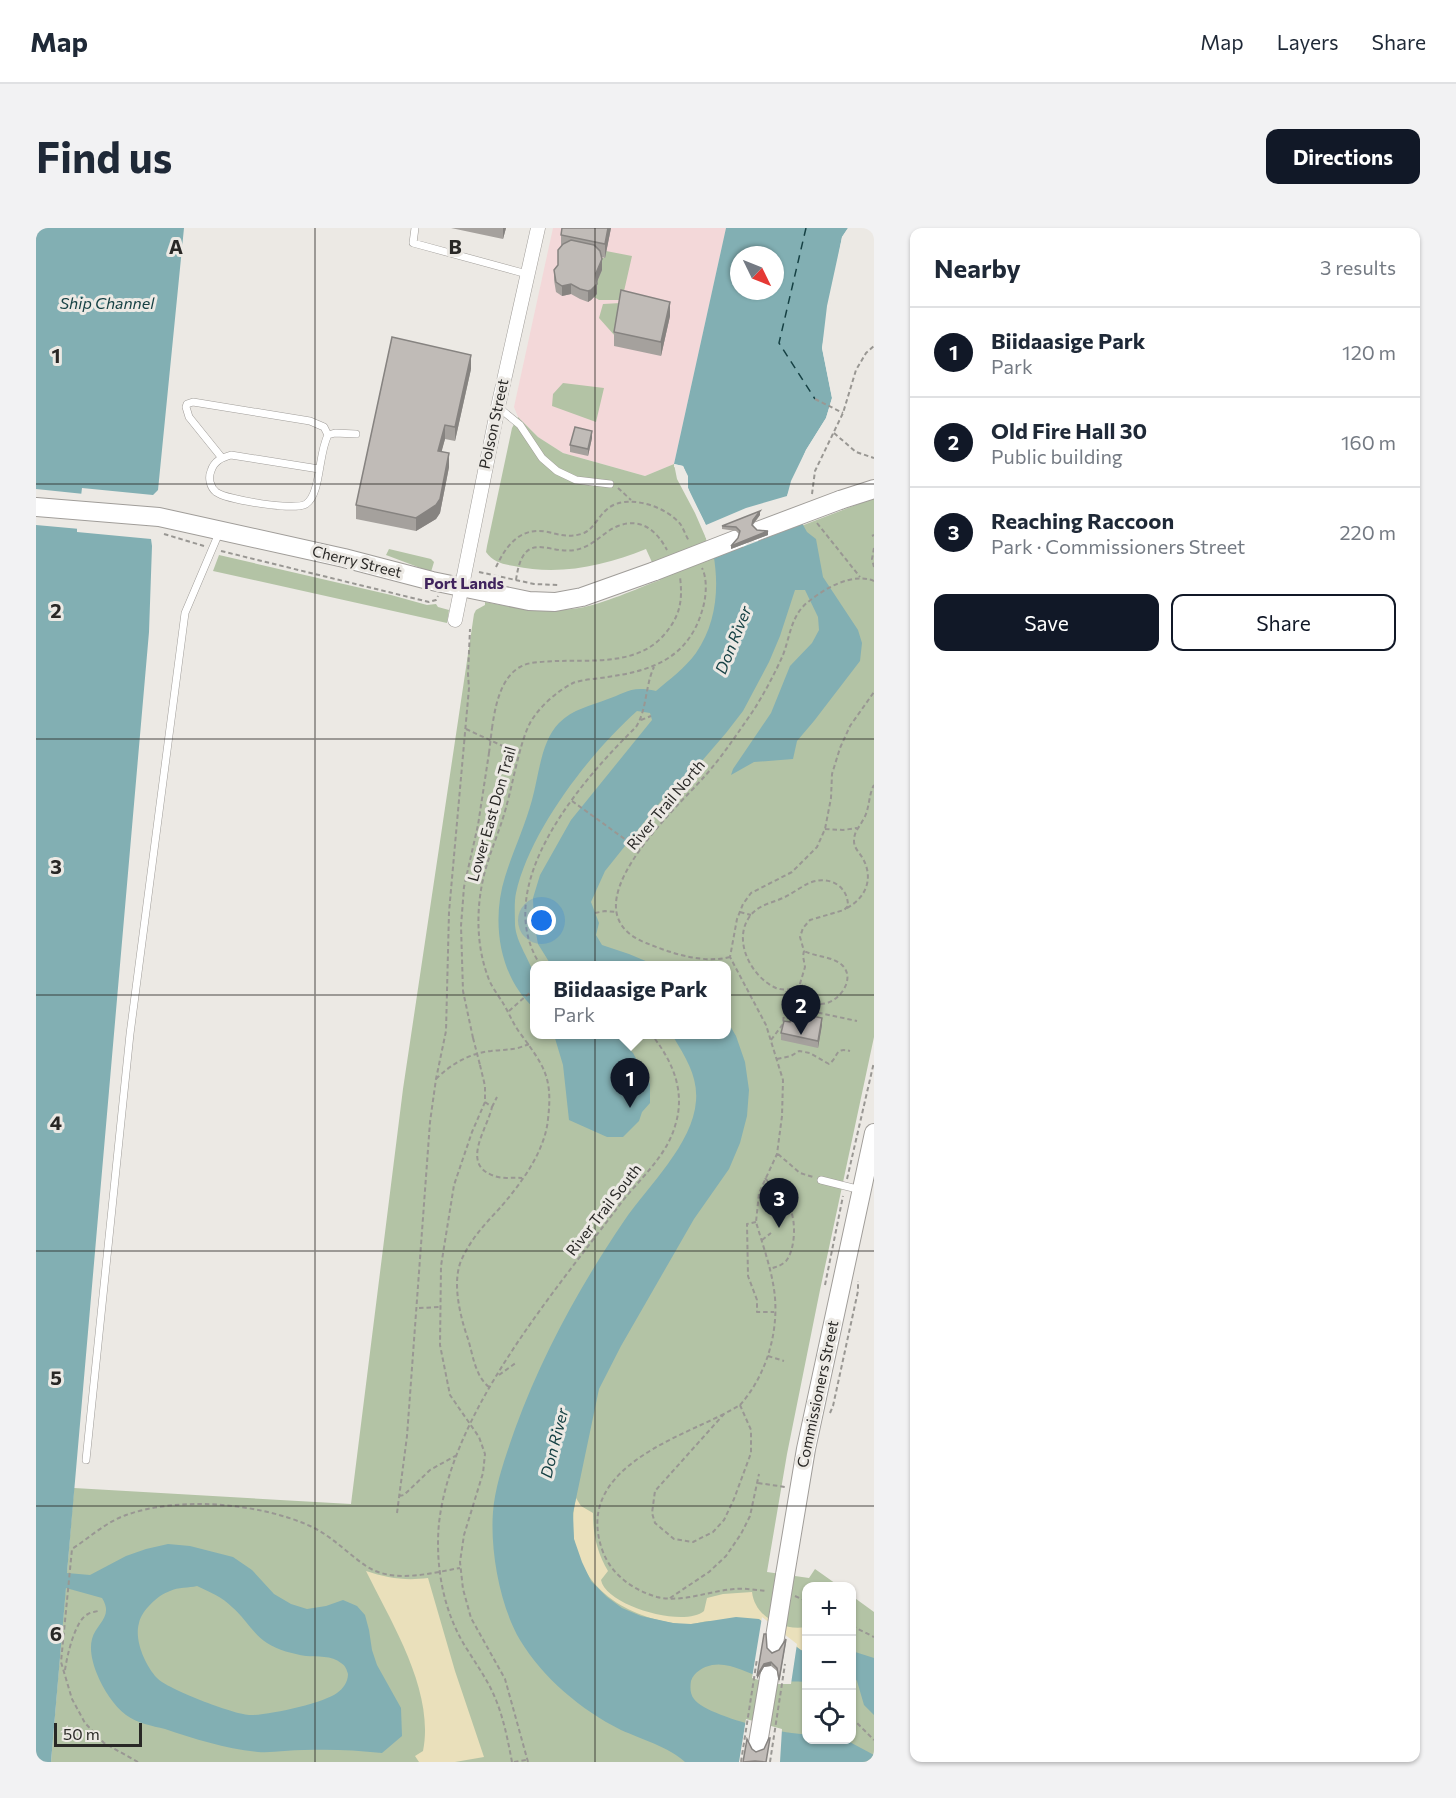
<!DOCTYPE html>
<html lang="en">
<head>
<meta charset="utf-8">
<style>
  body { margin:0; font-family:Commissioner,sans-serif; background:#f2f2f3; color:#1f2937 }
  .controls { position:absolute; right:18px; bottom:18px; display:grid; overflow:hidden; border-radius:12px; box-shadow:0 2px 4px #0004 }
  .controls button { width:54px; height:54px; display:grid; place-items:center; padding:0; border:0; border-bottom:2px solid #e0e1e3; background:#fff; color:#1f2937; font:30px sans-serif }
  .compass { position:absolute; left:694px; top:18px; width:54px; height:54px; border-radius:50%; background:#fff; box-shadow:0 2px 4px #0004; rotate:133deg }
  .scale { position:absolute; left:18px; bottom:15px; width:88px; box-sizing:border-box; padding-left:6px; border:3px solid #292826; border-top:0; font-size:16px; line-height:21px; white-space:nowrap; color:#292826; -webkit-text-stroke:4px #ece9e4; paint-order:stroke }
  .you { position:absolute; left:506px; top:693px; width:21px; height:21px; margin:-15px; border:4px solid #fff; border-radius:50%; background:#1a73e8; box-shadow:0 0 0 9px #1a73e833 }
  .badge { display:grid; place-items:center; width:39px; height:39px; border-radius:50%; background:#111827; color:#fff; font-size:20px; font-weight:700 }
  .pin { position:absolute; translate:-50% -50px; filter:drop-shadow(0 2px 3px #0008) }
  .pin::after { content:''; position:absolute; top:32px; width:21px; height:18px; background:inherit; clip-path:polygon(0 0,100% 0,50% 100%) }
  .popup { position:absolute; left:494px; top:733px; width:201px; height:78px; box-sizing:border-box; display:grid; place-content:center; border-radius:12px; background:#fff; filter:drop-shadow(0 2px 4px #0005); font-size:20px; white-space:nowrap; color:#747a83 }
  .popup b { font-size:22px; color:#1f2937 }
  .popup::after { content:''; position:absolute; left:50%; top:100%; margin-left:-12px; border:12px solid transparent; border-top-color:#fff }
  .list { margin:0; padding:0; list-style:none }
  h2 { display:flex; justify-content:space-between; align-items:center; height:78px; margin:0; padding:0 24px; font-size:26px }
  h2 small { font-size:20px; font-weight:400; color:#747a83 }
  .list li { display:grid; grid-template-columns:39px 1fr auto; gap:18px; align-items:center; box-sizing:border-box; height:90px; padding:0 24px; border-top:2px solid #e0e1e3 }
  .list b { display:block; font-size:22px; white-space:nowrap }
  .list p { margin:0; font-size:20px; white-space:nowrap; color:#747a83 }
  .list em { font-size:20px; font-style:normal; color:#747a83 }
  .actions { display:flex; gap:12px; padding:18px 24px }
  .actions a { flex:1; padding:14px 0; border:2px solid #111827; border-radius:12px; text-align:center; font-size:21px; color:#111827 }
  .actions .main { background:#111827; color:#fff }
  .icon { flex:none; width:33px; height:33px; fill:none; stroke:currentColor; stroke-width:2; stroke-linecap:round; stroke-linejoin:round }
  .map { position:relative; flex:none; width:838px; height:1534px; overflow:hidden; border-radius:12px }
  header { display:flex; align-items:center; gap:36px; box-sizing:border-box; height:84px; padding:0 30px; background:#fff; border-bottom:2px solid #e0e1e3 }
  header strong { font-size:28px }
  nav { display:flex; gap:33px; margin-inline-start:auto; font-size:21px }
  .intro { display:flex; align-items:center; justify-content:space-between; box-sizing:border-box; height:144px; padding:0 36px }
  h1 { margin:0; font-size:42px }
  .button { padding:15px 27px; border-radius:12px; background:#111827; color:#fff; font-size:21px; font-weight:700 }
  main { display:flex; gap:36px; padding:0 36px }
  aside { flex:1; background:#fff; border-radius:12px; box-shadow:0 2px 4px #0004 }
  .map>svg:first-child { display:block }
</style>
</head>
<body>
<header>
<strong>Map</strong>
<nav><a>Map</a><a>Layers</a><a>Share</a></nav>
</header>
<div class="intro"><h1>Find us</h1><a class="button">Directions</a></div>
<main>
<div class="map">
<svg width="838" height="1534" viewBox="0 0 838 1534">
  <rect width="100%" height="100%" fill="#ece9e4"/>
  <!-- industrial -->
  <path fill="#f3d8d9" d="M517,0h173l-52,236 -29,12 -82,-23 -25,-16 -20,-20 -4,-10z"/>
  <!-- green -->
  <path fill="#b3c3a5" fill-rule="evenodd" d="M570,23l26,5 -10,44h-23l-5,-3 3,-6 -1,-7 6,-15 -8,-13 10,2z
    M585,75l-6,33 -16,-18 4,-14z
    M527,155l41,5 -8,34 -44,-16 1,-12z
    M482,189l20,20 25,16 82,23 29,-12 3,15 18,34 20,46 159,-61v539l-54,253 -33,164 -20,118 42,6 6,-9 24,17h-33v154h46v-144l22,16v150h-823l23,-274 277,16 52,-415 71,-475 2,-4 9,-5v-3c31,6 63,11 94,6 24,-4 57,-19 81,-28l-14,-31c-42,17 -87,27 -132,17 -12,-2 -21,-4 -28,-14l1,-6 25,-118zM498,738h192v68h-192z
    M353,321l42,10 3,3 -3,10 -45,-17z
    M183,327l172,40 36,10 9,-1 2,3 11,3 -2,13 -234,-52z"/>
  <!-- sand -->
  <path fill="#eae0bb" d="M540,1270l5,8 12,7c0,22 4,39 15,58l-7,9c5,26 83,48 103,31l3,-13 16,-4 29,-2c3,26 32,39 54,35v25c-23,-7 -47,-15 -70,-22 -8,-3 -18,-8 -27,-9 -6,0 -12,3 -18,3 -6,1 -13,0 -18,-1 -65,-10 -113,-55 -97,-125z
    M330,1343c21,7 39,10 62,7l27,93 29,86 -29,5h-36l-4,-6 8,-5c12,-60 -32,-129 -57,-180z"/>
  <!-- water -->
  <path fill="#82afb3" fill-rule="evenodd" d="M0,0h148l-26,262 -5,5 -71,-7 -5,41v3l74,7 1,7 -3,86 -82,941 23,2 36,-19 20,-7 22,-5 22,2 43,11 19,13 22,24 17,10 16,5 19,-3 17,-6 14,6 8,9 4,15 3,20 5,15 24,43 1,28 -20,17c-26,-3 -52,-4 -78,-3 -15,0 -31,3 -46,2 -32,-3 -63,-13 -93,-23 -13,-3 -28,-6 -39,-14 -12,-9 -23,-26 -29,-41 -4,-10 -8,-24 -5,-35 4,-16 22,-22 10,-41l-36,-10 -15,174h-15zM161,1358c13,6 25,11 35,21 13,11 21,27 35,36 11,7 26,11 39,13 11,1 26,-1 35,7 4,2 6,7 7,11 0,8 -5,15 -11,19 -13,10 -71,23 -88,22 -16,-1 -82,-26 -92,-37 -12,-13 -23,-38 -18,-55 3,-13 19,-28 31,-32 8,-4 19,-3 27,-5z
    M690,0h122l-6,9 -20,111 10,50 -6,20 -20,32 -19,46 20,36 9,7 7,38 35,53 4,13 -2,18 -46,60 -17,20 -4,18 -39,3 -23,13 2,-6 38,-56 19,-47 22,-23 7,-13 -1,-13 -13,-27h-10l-15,46 -11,26 -26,49 -17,22 -25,29 -28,24 -68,85 -14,31 8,21 -3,12 6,10 27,9 26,11h-104l-13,-21 -4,-22 -1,-24 7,-23 31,-55 81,-100 -2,-7 -13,-2c-47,42 -107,119 -121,182 -2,9 -1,22 -1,32 1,18 16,36 19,51 2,10 0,22 0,32 -35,-31 -43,-87 -29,-131 8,-26 20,-51 27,-77 7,-25 9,-59 27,-77 14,-14 31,-17 49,-24 12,-4 21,-11 35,-10 4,0 9,1 13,2 14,-12 29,-23 40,-38 26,-38 24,-86 10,-127 -5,-13 -14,-25 -18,-38 -2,-8 -1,-14 -5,-22l-9,-2zM703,27h36v36h-36z
    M690,791l10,17 9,26 4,28 -2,26 -7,27 -11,26 -35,50 -73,127 -22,43 -26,124 1,26 8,23 9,19 16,16 15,11 19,8 32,7 18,1 45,-7 23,2 42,31 5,2v30c-10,-1 -21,0 -32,-1 -20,-3 -41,-20 -62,-16 -9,2 -18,7 -21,16 -1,6 -1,13 3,18 12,17 91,36 112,35v6h40l28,15v7h-189c-16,-15 -44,-23 -64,-32 -40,-20 -78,-52 -101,-90 -20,-34 -30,-89 -27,-128 2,-27 13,-57 22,-83 27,-74 65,-143 109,-208 24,-35 69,-77 72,-120 2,-24 -10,-43 -22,-63l-4,-3 56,-1z
    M518,807h62l17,18 17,31v19l-8,9 -3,9 -16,16h-16l-38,-17 -6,-55z
    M816,1423l22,7v57l-10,-10 -7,-24 -5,-7z"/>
  <!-- pier -->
  <path fill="#ece9e4" d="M812,0h3l-6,10 -15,69 -5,41 10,50 -6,22 -20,32 -15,30 -4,13 15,28 -94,36 -8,-33 -18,-37v-12l-4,-8 -7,-2v-3l9,2 5,10v12l18,37 40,-17 41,-12 4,-15 15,-31 20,-32 6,-20 -10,-50 5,-42 15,-69z
    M0,261l48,5 -4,35 -44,-4z
    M726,1389l35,27 -6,40h-18l-21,-6z
    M710,1491l36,10 -2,33h-41z"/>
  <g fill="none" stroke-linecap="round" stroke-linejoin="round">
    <!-- ferry -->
    <path stroke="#164144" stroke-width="1.5" stroke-dasharray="8 6" stroke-linecap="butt" d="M770,0l-27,115 36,56"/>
    <defs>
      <path id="service" d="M379,0l-2,15 114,31
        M462,179l22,18 22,33 15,13 19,9 34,4
        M186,230l-33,-41 -3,-10 1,-3 6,-2 117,19 14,6 4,8
        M283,241l-88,-14c-10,3 -17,6 -20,16 -3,7 -1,16 5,21 11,8 79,19 90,12 15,-10 12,-50 22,-69l7,-2 21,1
        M785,952l40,10
        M50,1232l44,-426 55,-421 34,-80"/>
      <path id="minor" d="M419,392l43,-213 40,-179"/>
      <path id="tertiary" d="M804,272l34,-11
        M0,279l123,10 185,41 88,23 97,20 26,1 27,-5 73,-26
        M749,1347l21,-126 68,-316
        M720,1527l15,-89"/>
    </defs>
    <!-- service casing -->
    <use href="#service" stroke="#a09d99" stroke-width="8"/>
    <!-- minor casing -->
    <use href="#minor" stroke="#a09d99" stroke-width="15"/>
    <!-- tertiary casing -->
    <use href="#tertiary" stroke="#a09d99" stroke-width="20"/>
    <!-- path -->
    <path stroke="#999793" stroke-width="2" stroke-dasharray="4.5 3" stroke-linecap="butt" d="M779,171l28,14
      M798,205l22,19 18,6
      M582,260l13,12
      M776,266l3,-23 28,-58 13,-43 10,-17 8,-7
      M781,295l43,54
      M128,306l40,12
      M836,308l2,-1
      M838,320l-2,11 2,8
      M185,323l208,51 7,-2 2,-4
      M460,339c10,-21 24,-41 52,-35 12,3 23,6 36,1 11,-5 15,-19 26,-26 19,-13 58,0 71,18 3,5 5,11 8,16
      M443,344l55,12 25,1
      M480,352c8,-57 36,-20 66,-32 14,-5 23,-17 36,-22 23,-9 39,5 49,24
      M605,492l10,-4
      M456,500c3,-20 8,-50 28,-61 10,-6 24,-5 36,-6 37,-1 81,4 107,-25 17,-19 20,-35 17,-59
      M430,501l54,25
      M536,573l68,49
      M789,601l18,1 14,-2
      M811,680c20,-11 27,-31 15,-51 -3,-5 -8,-9 -8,-16 0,-10 5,-13 9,-21 7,-11 5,-24 11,-35
      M704,684l11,3
      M559,685l10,-2 11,1
      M694,729c-28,7 -59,-4 -84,-14 -83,-33 29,-133 58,-166 18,-20 33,-43 49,-66 11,-17 22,-38 30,-56 7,-18 8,-40 25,-53 17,-14 45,-30 66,-21
      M505,738c-53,-80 41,-186 95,-239 11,-17 9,-41 18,-60
      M763,759l7,-3
      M759,761l4,-2 6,-20 -2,-11 1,-5 -4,-14 3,-9 7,-8 34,-10 4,-4c0,-21 -20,-31 -39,-23 -8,4 -16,10 -24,14 -12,6 -26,7 -35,19 -18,24 1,61 26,72 7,3 15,0 22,3 9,5 11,12 23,13 17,0 36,-25 21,-39 -10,-9 -26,-8 -38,-14
      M768,768l11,16 42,9
      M473,783l25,-22
      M437,810l-10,-47 -2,-65 3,-39 14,-62 11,-72
      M735,812l12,-16 3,-33
      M741,831l14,-3 8,-5 11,2 19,11c10,-7 5,-17 21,-13
      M444,837l5,21v16l-13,30 -18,53 -13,81 -1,79 10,50 29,42 6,17 -2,19 -19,62 -4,27 3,27 8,29 34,61 23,83
      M400,851c15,-15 34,-26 55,-28 16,-2 22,0 38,-7
      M449,874l7,5c-5,23 -34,60 6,70 8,2 16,0 24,1
      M456,879l5,-10
      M742,926l22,19 13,4
      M729,950c8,10 21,20 26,33 5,13 4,39 -5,50 -5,5 -10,6 -17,8
      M811,951l27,-117
      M720,994l-9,2 1,52 9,24v12h17
      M726,1012l9,-7
      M789,1057l18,-89
      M383,1080l21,-1
      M732,1128l16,5
      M463,1147l18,-13
      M453,1159c-14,-11 -16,-32 -21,-48 -8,-23 -16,-56 -7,-78 9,-21 23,-36 38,-52 21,-24 46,-57 49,-90 5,-42 -4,-53 -28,-86 -7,-9 -11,-20 -17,-30 -5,-8 -12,-17 -15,-26 -12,-32 -12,-69 -4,-102 6,-24 17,-47 23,-71 6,-22 13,-62 23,-81 9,-16 27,-32 43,-40 10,-4 24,-4 34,-6 45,-6 81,-19 95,-66 4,-12 6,-31 0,-43
      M704,1177c25,-28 38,-69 35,-107 -2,-25 -12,-52 -19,-76l3,-29 18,-39 5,-38 1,-36 -17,-55 -36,-68 7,-38 6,-15 8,-11 41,-21 25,-25 8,-18 6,-31 1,-24 8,-26 10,-22 24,-34
      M704,1177l11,25v23l-17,46 -10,21 -11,12 -20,10 -19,-3 -19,-16 -3,-10 3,-22 69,-77z
      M794,1185l3,-7 25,-115v-10
      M688,1186c-54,27 -151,58 -121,138 9,23 30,38 54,45 25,6 52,-6 77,-8 11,-1 22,1 32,2
      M722,1255l27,4
      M363,1268l5,-1 26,-25 27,-15
      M361,1285l10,-77 23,-314 6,-43 10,-48 3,-119 20,-224 -1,-14 2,-45
      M759,1368l11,5
      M634,1370l39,-26 17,-16 15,-22 9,-18 9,-42
      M816,1398l22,11
      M29,1442c2,-14 10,-50 23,-56 3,-2 7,-2 10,-3
      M816,1490l22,22
      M102,1534l-34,-19 -19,-20 -13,-24 -11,-37 11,-113c17,-11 34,-27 54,-34 54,-19 133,-12 184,11 22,10 37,27 56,40 27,18 65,7 94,2
      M476,1534c-4,-21 -8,-42 -16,-62 -8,-20 -20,-36 -31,-54 -22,-36 -30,-81 -26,-123 13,-112 113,-228 179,-316 19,-26 48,-49 57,-81 11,-34 -2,-65 -24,-92
      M478,1534l12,-2"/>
    <!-- service -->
    <use href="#service" stroke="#fff" stroke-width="7"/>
    <!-- minor -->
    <use href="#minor" stroke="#fff" stroke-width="14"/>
    <!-- tertiary -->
    <use href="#tertiary" stroke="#fff" stroke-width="18"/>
    <defs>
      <path id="tertiary-bridge" d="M719,304l85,-32
        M619,343l85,-33
        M736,1428l13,-81"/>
    </defs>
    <!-- tertiary-bridge casing -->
    <use href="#tertiary-bridge" stroke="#a09d99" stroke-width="20" stroke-linecap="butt"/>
    <!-- path-bridge -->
    <path stroke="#999793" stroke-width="2" stroke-dasharray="4.5 3" stroke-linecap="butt" d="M453,525l3,-25
      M437,810l7,27
      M705,1534l16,-103
      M734,1534l15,-98"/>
    <!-- tertiary-bridge -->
    <use href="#tertiary-bridge" stroke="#fff" stroke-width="18"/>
  </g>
  <!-- wall -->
  <path fill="#a5a19d" d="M415,0h55l-3,11z
    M526,0h49l-6,30 -3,-1v13l-5,12v12l-6,6 -3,2 -8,-3 -9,-5 -9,2 -6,-4 -2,-12v-10l4,-5 3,-19v-11z
    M634,88l-9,40 -47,-10v-14z
    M435,141l-16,72 -10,-2 -4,13 8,15 -9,46 -4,6 -20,12 -60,-12v-14z
    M556,210l-4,18 -18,-4v-7z
    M724,287l-7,10 4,5 11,5 -37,14 7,-11 1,-4 -3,-3 -14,-2v-3z
    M754,794l32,3 -4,23 -37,-8v-7z
    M750,1414l-7,41 -2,-12 -6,-5 -7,1 -7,12 10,-31 5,5 7,-3z"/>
  <!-- shaded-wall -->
  <path fill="#868380" d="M467,0h3l-3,11z
    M572,0h3l-6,30v-14z
    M566,31v11l-6,14v-11z
    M535,56v10l-9,2v-10z
    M561,56v10l-6,6 -3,2v-11z
    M634,74v14l-9,40v-14z
    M435,127v14l-16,72v-14z
    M409,197v14l-7,26v-14z
    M556,203v7l-4,18v-7z
    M413,225v14l-9,46 -4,6 -20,12v-13z
    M724,283v4l-7,9v-4z
    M732,303v4l-37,14v-3z
    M786,790v7l-4,23v-7z
    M735,1434v4l-7,1 -7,12v-3l7,-12z"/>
  <!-- building -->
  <path fill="#c0bbb7" stroke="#868380" stroke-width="1.5" d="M526,0h46l-3,16 -44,-9z
    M535,12l23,5 6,6 2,8 -6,14 1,11 -6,6 -3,1 -8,-2 -9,-5 -9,2 -6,-4 -2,-12 4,-5v-15l5,-6z
    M585,62l49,12 -9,40 -47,-10z
    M356,109l79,18 -16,72 -10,-2 -7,26 11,2 -9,46 -4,6 -20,13 -60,-13z
    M539,199l17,4 -4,18 -18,-4z
    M724,283l-7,9 -1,5 5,5 11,1 -37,15 7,-8 2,-7 -4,-4 -14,-1z
    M756,784l30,6 -4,23 -37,-8 3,-12 6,1z
    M728,1406h2l1,14 5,5 7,-3 7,-11 -7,41 -2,-12 -6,-6 -7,2 -7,12z
    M733,1510h1l-4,24 -11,-1 -12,1 4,-23 5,10 4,3 8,-3z"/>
  <!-- grid -->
  <path fill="none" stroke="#292826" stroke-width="1.5" stroke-opacity="0.55" d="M279,0v1534M559,0v1534M0,256h838M0,511h838M0,767h838M0,1023h838M0,1278h838"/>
  <g text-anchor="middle" stroke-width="6" stroke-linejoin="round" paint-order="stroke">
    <!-- street labels -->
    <g font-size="15" fill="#292826" stroke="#ece9e4">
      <text transform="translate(458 196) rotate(-78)" y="5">Polson Street</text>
      <text transform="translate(321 334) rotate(14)" y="5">Cherry Street</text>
      <text transform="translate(630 577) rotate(-50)" y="5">River Trail North</text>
      <text transform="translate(456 586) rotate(-74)" y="5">Lower East Don Trail</text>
      <text transform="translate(568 982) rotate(-52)" y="5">River Trail South</text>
      <text transform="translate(782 1166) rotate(-78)" y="5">Commissioners Street</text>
    </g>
    <!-- water labels -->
    <g font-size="16" font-style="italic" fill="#164144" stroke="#ece9e4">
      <text x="71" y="81">Ship Channel</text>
      <text transform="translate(697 412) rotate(-68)" y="6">Don River</text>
      <text transform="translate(518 1215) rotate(-76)" y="6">Don River</text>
    </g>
    <!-- neighbourhood labels -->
    <g font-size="16" font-weight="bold" fill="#40245d" stroke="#ece9e4">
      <text x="428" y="361">Port Lands</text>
    </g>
  </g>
  <g font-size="20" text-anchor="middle" font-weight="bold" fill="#292826" stroke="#ece9e4" stroke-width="6" stroke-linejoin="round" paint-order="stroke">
    <text x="140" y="26">A</text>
    <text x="419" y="26">B</text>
    <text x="20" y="135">1</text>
    <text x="20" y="390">2</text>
    <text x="20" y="646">3</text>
    <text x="20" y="902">4</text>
    <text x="20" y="1157">5</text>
    <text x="20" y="1413">6</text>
  </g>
</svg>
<div class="controls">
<button>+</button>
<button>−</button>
<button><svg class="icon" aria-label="locate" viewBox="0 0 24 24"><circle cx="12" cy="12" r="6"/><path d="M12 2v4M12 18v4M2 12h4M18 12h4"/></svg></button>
</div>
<svg class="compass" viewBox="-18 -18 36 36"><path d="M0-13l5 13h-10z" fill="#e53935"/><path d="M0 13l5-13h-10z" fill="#747a83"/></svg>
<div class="scale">50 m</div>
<div class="you"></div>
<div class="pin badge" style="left:594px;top:880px">1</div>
<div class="popup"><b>Biidaasige Park</b>Park</div>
<div class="pin badge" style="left:765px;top:807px">2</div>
<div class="pin badge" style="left:743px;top:1000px">3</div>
</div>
<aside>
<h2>Nearby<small>3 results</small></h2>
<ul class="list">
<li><span class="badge">1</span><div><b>Biidaasige Park</b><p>Park</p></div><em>120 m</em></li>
<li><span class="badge">2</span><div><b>Old Fire Hall 30</b><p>Public building</p></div><em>160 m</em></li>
<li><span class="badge">3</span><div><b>Reaching Raccoon</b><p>Park · Commissioners Street</p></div><em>220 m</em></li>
</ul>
<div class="actions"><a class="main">Save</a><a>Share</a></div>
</aside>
</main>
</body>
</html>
